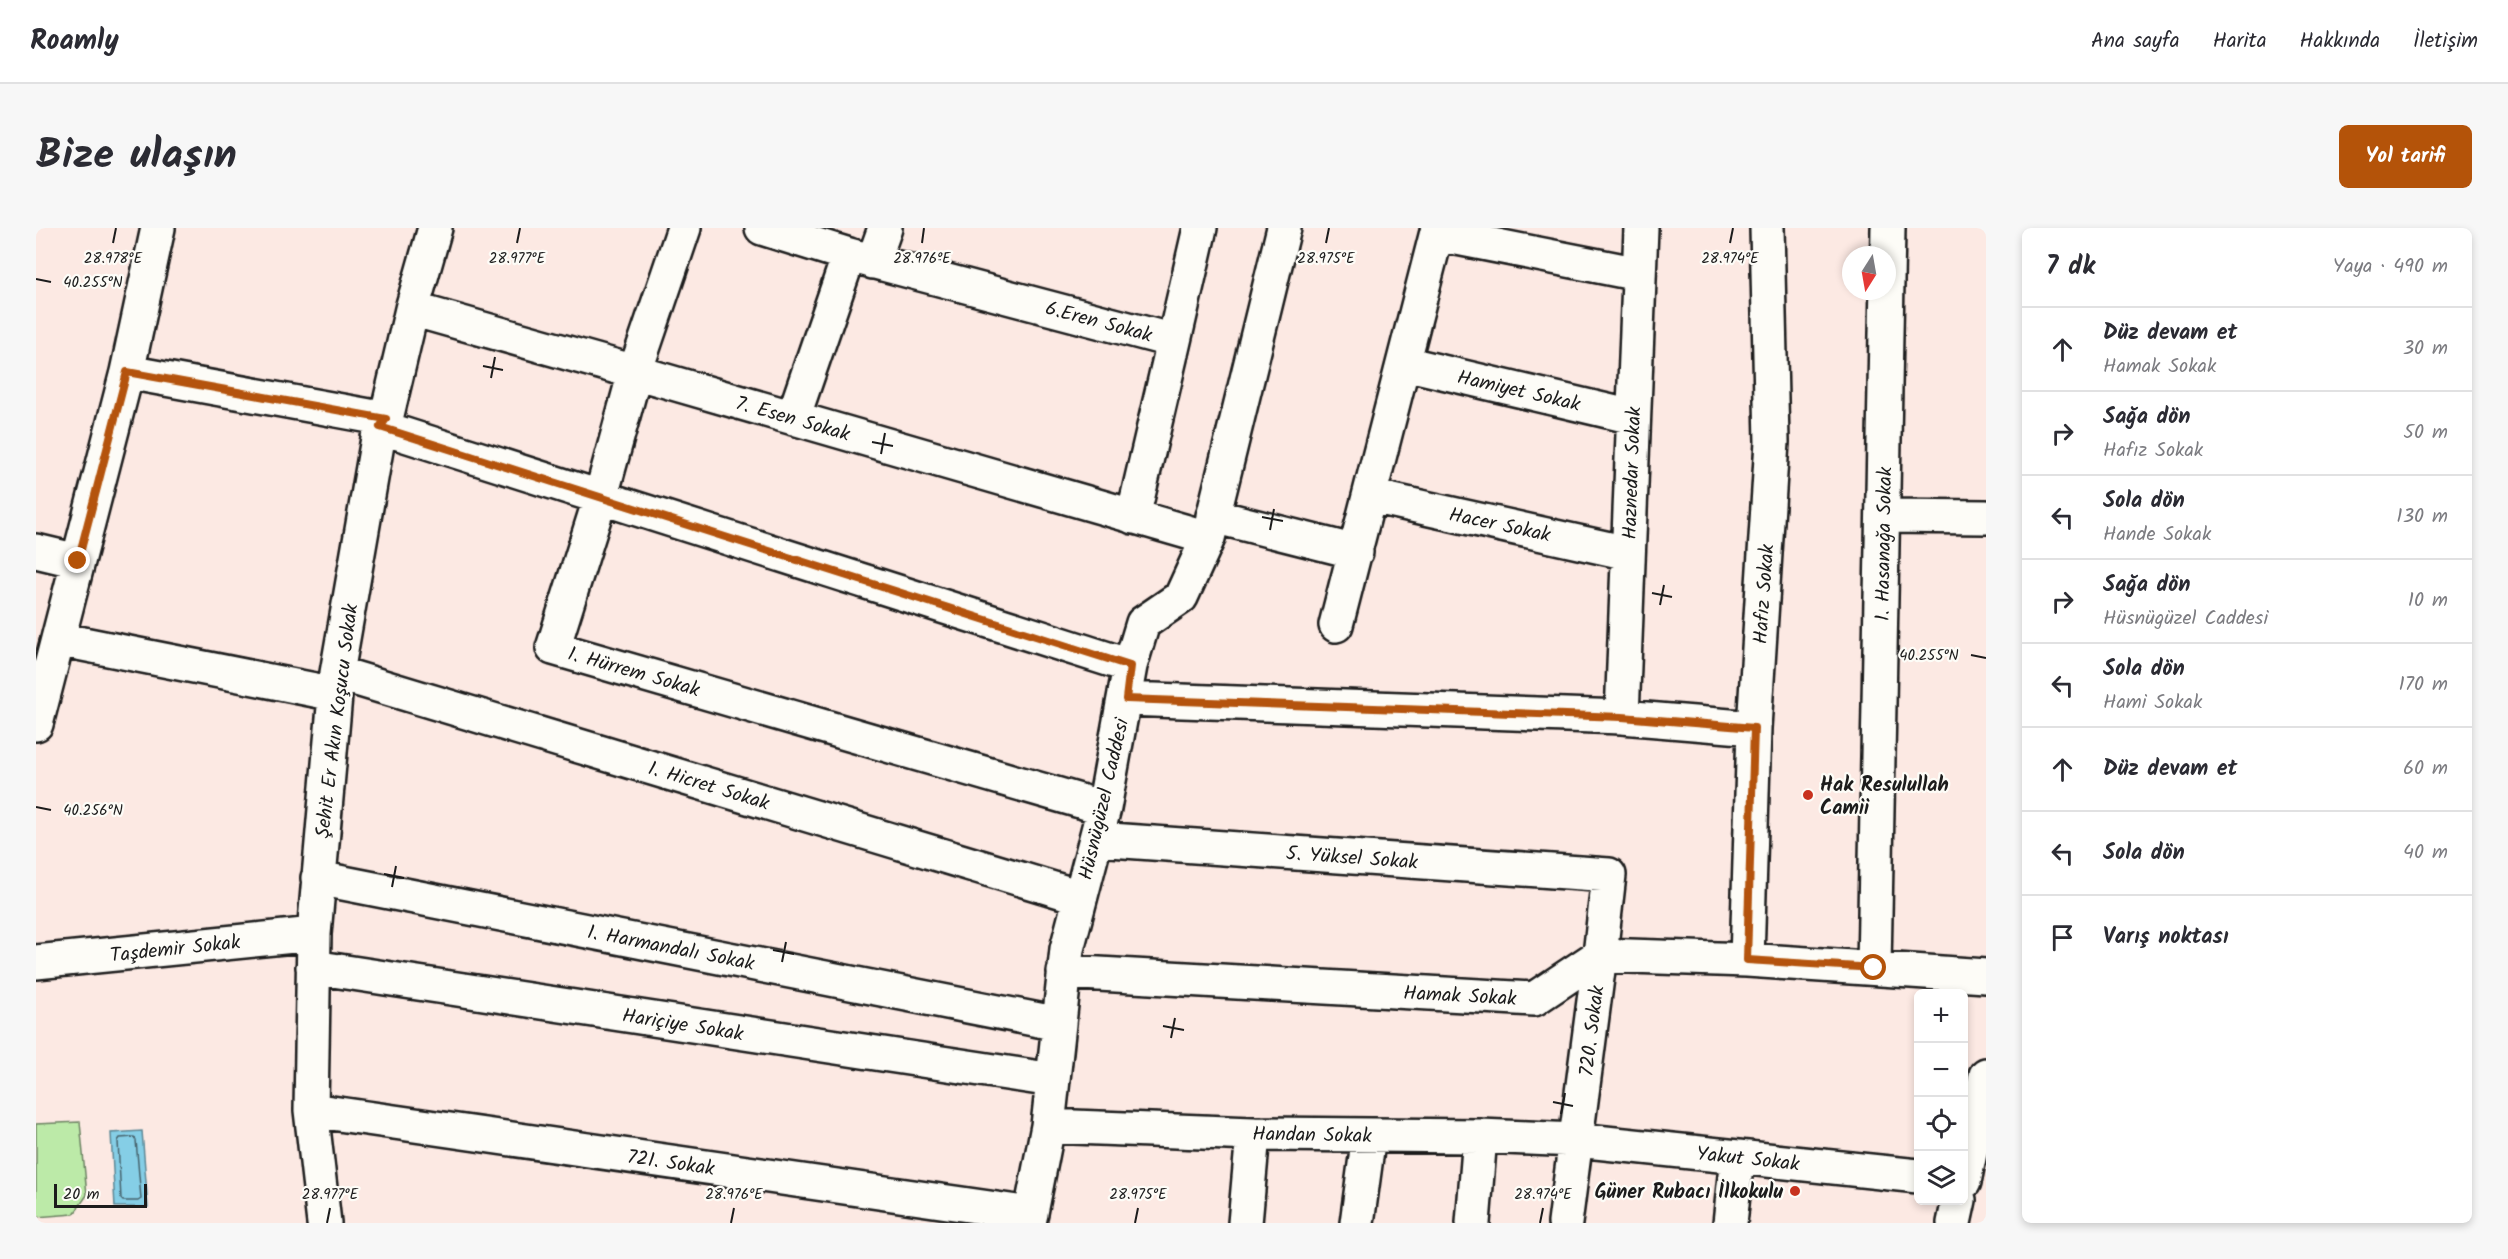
<!DOCTYPE html>
<html lang="tr">
<head>
<meta charset="utf-8">
<style>
  body { margin:0; font-family:Kalam,sans-serif; background:#f7f7f7; color:#2b2b33 }
  .controls { position:absolute; right:18px; bottom:18px; display:grid; overflow:hidden; border-radius:9px; box-shadow:0 3px 9px #0003 }
  .controls button { width:54px; height:54px; display:grid; place-items:center; padding:0; border:0; border-bottom:2px solid #e1e1e2; background:#fff; color:#2b2b33; font:30px sans-serif }
  .compass { position:absolute; left:1806px; top:18px; width:54px; height:54px; border-radius:50%; background:#fff; box-shadow:0 3px 9px #0003; rotate:191deg }
  .scale { position:absolute; left:18px; bottom:15px; width:93px; box-sizing:border-box; padding-left:6px; border:3px solid #1c1c1c; border-top:0; font-size:16px; line-height:21px; white-space:nowrap; color:#1c1c1c; -webkit-text-stroke:4px #fdfcf7; paint-order:stroke }
  .stop { position:absolute; width:18px; height:18px; margin:-14px; border:4px solid #b45309; border-radius:50%; background:#fff }
  .stop.end { background:#b45309; border-color:#fff; box-shadow:0 2px 6px #0008 }
  .list { margin:0; padding:0; list-style:none }
  h2 { display:flex; justify-content:space-between; align-items:center; height:78px; margin:0; padding:0 24px; font-size:26px }
  h2 small { font-size:20px; font-weight:400; color:#7c7c81 }
  .list li { display:grid; grid-template-columns:39px 1fr auto; gap:18px; align-items:center; box-sizing:border-box; height:84px; padding:0 24px; border-top:2px solid #e1e1e2 }
  .list b { display:block; font-size:22px; white-space:nowrap }
  .list p { margin:0; font-size:20px; white-space:nowrap; color:#7c7c81 }
  .list em { font-size:20px; font-style:normal; color:#7c7c81 }
  .icon { flex:none; width:33px; height:33px; fill:none; stroke:currentColor; stroke-width:2; stroke-linecap:round; stroke-linejoin:round }
  .map { position:relative; flex:none; width:1950px; height:995px; overflow:hidden; border-radius:9px }
  header { display:flex; align-items:center; gap:36px; box-sizing:border-box; height:84px; padding:0 30px; background:#fff; border-bottom:2px solid #e1e1e2 }
  header strong { font-size:28px }
  nav { display:flex; gap:33px; margin-inline-start:auto; font-size:21px }
  .intro { display:flex; align-items:center; justify-content:space-between; box-sizing:border-box; height:144px; padding:0 36px }
  h1 { margin:0; font-size:42px }
  .button { padding:15px 27px; border-radius:9px; background:#b45309; color:#fff; font-size:21px; font-weight:700 }
  main { display:flex; gap:36px; padding:0 36px }
  aside { flex:1; background:#fff; border-radius:9px; box-shadow:0 3px 9px #0003 }
  .map>svg:first-child { display:block }
</style>
</head>
<body>
<header>
<strong>Roamly</strong>
<nav><a>Ana sayfa</a><a>Harita</a><a>Hakkında</a><a>İletişim</a></nav>
</header>
<div class="intro"><h1>Bize ulaşın</h1><a class="button">Yol tarifi</a></div>
<main>
<div class="map">
<svg width="1950" height="995" viewBox="0 0 1950 995">
  <rect width="100%" height="100%" fill="#fce9e3"/>
  <filter id="ink" filterUnits="userSpaceOnUse"><feTurbulence type="fractalNoise" baseFrequency=".0167" numOctaves="2"/><feDisplacementMap in="SourceGraphic" scale="12" xChannelSelector="R" yChannelSelector="G"/><feConvolveMatrix kernelMatrix="1 2 1 2 8 2 1 2 1" color-interpolation-filters="sRGB"/></filter>
  <g filter="url(#ink)">
    <!-- green -->
    <path fill="#bceaa8" stroke="#6c8362" stroke-width="1.5" d="M44,894l7,73 -13,19 -38,3v-93z"/>
    <!-- water -->
    <path fill="#85cee6" stroke="#5b8795" stroke-width="1.5" d="M106,903l6,76h-33l-4,-74z"/>
    <g fill="none" stroke-linecap="round" stroke-linejoin="round">
      <!-- shore -->
      <path stroke="#46636d" stroke-width="1.5" d="M98,909l2,3 5,59 -3,2h-15l-2,-2 -3,-58 2,-3z"/>
      <defs>
        <path id="street" d="M122,0l-31,144 259,47
          M648,0l-49,144 -34,124 -48,152 551,160
          M726,0l87,27 -56,163
          M1401,6l202,40
          M813,27l325,86 -41,176
          M837,34l12,-34
          M376,81l223,63 573,166
          M1138,113l26,-113
          M1368,135l229,54
          M344,199l750,239
          M1335,268l257,57
          M1177,288l143,36
          M1848,288l102,1
          M0,323l42,10
          M1300,397l102,-397
          M22,411l277,55
          M301,445l743,224
          M1090,471l496,18 132,11
          M1586,489l19,-489
          M0,496l91,-352
          M1060,611l513,36 -9,80 -35,268
          M282,650l741,146
          M1711,732l7,-232 18,-286 -5,-214
          M0,734l278,-28
          M277,739l740,113
          M1838,740l14,-740
          M1028,744l470,27 66,-44 147,5 239,16
          M275,882l720,104
          M1012,898l205,8 227,2 97,4 341,36
          M1928,954l22,-107
          M288,995l-13,-113 3,-176 23,-261 43,-246 6,-8 26,-110 23,-81
          M993,995l19,-97 19,-177 37,-141 26,-142 13,-43 38,-26 27,-59 76,-310
          M1209,995l8,-89
          M1321,995l12,-88
          M1437,995l7,-87
          M1694,995l7,-66
          M1918,995l5,-23"/>
      </defs>
      <!-- street casing -->
      <use href="#street" stroke="#1c1c1c" stroke-width="38"/>
      <!-- street -->
      <use href="#street" stroke="#fdfcf7" stroke-width="33"/>
    </g>
  </g>
  <g fill="none" stroke-linecap="round" stroke-linejoin="round" filter="url(#ink)">
    <!-- route -->
    <path stroke="#b45309" stroke-width="8" d="M42,333l49,-189 259,47 -6,8 750,239 -4,33 496,18 132,11 -7,232 127,8"/>
  </g>
  <!-- ticks -->
  <path fill="none" stroke="#1c1c1c" stroke-width="2" d="M77,15l3,-15M481,15l3,-15M886,15l2,-15M1290,15l3,-15M1694,15l3,-15M0,51l15,3M447,138l20,4M455,150l4,-21M836,214l21,4M845,226l4,-21M1226,289l21,4M1234,302l4,-21M1616,365l20,4M1624,377l4,-20M1935,427l15,3M0,579l15,3M348,646l20,4M356,659l4,-21M737,722l21,4M746,734l4,-20M1127,798l21,4M1135,810l4,-20M1517,874l20,4M1525,886l4,-21M291,995l3,-15M695,995l3,-15M1099,995l3,-15M1504,995l3,-15"/>
  <!-- markers -->
  <g fill="#c8321e" stroke="#fdfcf7" stroke-width="2">
    <circle cx="1772" cy="567" r="6"/>
    <circle cx="1759" cy="963" r="6"/>
  </g>
  <g text-anchor="middle" stroke-width="4.5" stroke-linejoin="round" paint-order="stroke">
    <!-- street labels -->
    <g font-size="20" fill="#1c1c1c" stroke="#fdfcf7">
      <text transform="translate(1063 93) rotate(15)" y="7">6.Eren Sokak</text>
      <text transform="translate(1483 162) rotate(13)" y="7">Hamiyet Sokak</text>
      <text transform="translate(757 190) rotate(16)" y="7">7. Esen Sokak</text>
      <text transform="translate(1595 245) rotate(-88)" y="7">Haznedar Sokak</text>
      <text transform="translate(1464 296) rotate(12)" y="7">Hacer Sokak</text>
      <text transform="translate(1847 316) rotate(-89)" y="7">1. Hasanağa Sokak</text>
      <text transform="translate(1727 366) rotate(-86)" y="7">Hafız Sokak</text>
      <text transform="translate(598 443) rotate(16)" y="7">1. Hürrem Sokak</text>
      <text transform="translate(300 493) rotate(-83)" y="7">Şehit Er Akın Koşucu Sokak</text>
      <text transform="translate(673 557) rotate(17)" y="7">1. Hicret Sokak</text>
      <text transform="translate(1067 571) rotate(-77)" y="7">Hüsnügüzel Caddesi</text>
      <text transform="translate(1316 629) rotate(4)" y="7">5. Yüksel Sokak</text>
      <text transform="translate(635 719) rotate(11)" y="7">1. Harmandalı Sokak</text>
      <text transform="translate(139 720) rotate(-6)" y="7">Taşdemir Sokak</text>
      <text transform="translate(1424 767) rotate(3)" y="7">Hamak Sokak</text>
      <text transform="translate(647 796) rotate(9)" y="7">Hariçiye Sokak</text>
      <text transform="translate(1555 803) rotate(-83)" y="7">720. Sokak</text>
      <text transform="translate(1276 906) rotate(1)" y="7">Handan Sokak</text>
      <text transform="translate(1712 930) rotate(6)" y="7">Yakut Sokak</text>
      <text transform="translate(635 934) rotate(8)" y="7">721. Sokak</text>
    </g>
    <!-- poi labels -->
    <g font-size="20" font-weight="bold" fill="#1c1c1c" stroke="#fdfcf7" text-anchor="start">
      <text x="1784" y="563">Hak Resulullah<tspan x="1784" dy="23">Camii</tspan></text>
      <text x="1747" y="970" text-anchor="end">Güner Rubacı İlkokulu</text>
    </g>
  </g>
  <g font-size="15" text-anchor="middle" fill="#1c1c1c" stroke="#fdfcf7" stroke-width="4.5" stroke-linejoin="round" paint-order="stroke">
    <text x="77" y="35">28.978°E</text>
    <text x="481" y="35">28.977°E</text>
    <text x="886" y="35">28.976°E</text>
    <text x="1290" y="35">28.975°E</text>
    <text x="1694" y="35">28.974°E</text>
    <text x="57" y="59">40.255°N</text>
    <text x="1893" y="432">40.255°N</text>
    <text x="57" y="587">40.256°N</text>
    <text x="294" y="971">28.977°E</text>
    <text x="698" y="971">28.976°E</text>
    <text x="1102" y="971">28.975°E</text>
    <text x="1507" y="971">28.974°E</text>
  </g>
</svg>
<div class="controls">
<button>+</button>
<button>−</button>
<button><svg class="icon" aria-label="locate" viewBox="0 0 24 24"><circle cx="12" cy="12" r="6"/><path d="M12 2v4M12 18v4M2 12h4M18 12h4"/></svg></button>
<button><svg class="icon" aria-label="layers" viewBox="0 0 24 24"><path d="M12 4l9 5-9 5-9-5zM3 14l9 5 9-5"/></svg></button>
</div>
<svg class="compass" viewBox="-18 -18 36 36"><path d="M0-13l5 13h-10z" fill="#e53935"/><path d="M0 13l5-13h-10z" fill="#7c7c81"/></svg>
<div class="scale">20 m</div>
<div class="stop" style="left:1838px;top:740px"></div>
<div class="stop end" style="left:42px;top:333px"></div>
</div>
<aside>
<h2>7 dk<small>Yaya · 490 m</small></h2>
<ul class="list">
<li><svg class="icon" aria-label="ahead" viewBox="0 0 24 24"><path d="M12 20V5M6 11l6-6 6 6"/></svg><div><b>Düz devam et</b><p>Hamak Sokak</p></div><em>30 m</em></li>
<li><svg class="icon" aria-label="right" viewBox="0 0 24 24"><path d="M7 20v-9h11M14 6l5 5-5 5"/></svg><div><b>Sağa dön</b><p>Hafız Sokak</p></div><em>50 m</em></li>
<li><svg class="icon" aria-label="left" viewBox="0 0 24 24"><path d="M17 20v-9H6M10 6l-5 5 5 5"/></svg><div><b>Sola dön</b><p>Hande Sokak</p></div><em>130 m</em></li>
<li><svg class="icon" aria-label="right" viewBox="0 0 24 24"><path d="M7 20v-9h11M14 6l5 5-5 5"/></svg><div><b>Sağa dön</b><p>Hüsnügüzel Caddesi</p></div><em>10 m</em></li>
<li><svg class="icon" aria-label="left" viewBox="0 0 24 24"><path d="M17 20v-9H6M10 6l-5 5 5 5"/></svg><div><b>Sola dön</b><p>Hami Sokak</p></div><em>170 m</em></li>
<li><svg class="icon" aria-label="ahead" viewBox="0 0 24 24"><path d="M12 20V5M6 11l6-6 6 6"/></svg><div><b>Düz devam et</b></div><em>60 m</em></li>
<li><svg class="icon" aria-label="left" viewBox="0 0 24 24"><path d="M17 20v-9H6M10 6l-5 5 5 5"/></svg><div><b>Sola dön</b></div><em>40 m</em></li>
<li><svg class="icon" aria-label="arrive" viewBox="0 0 24 24"><path d="M6 21V4h12l-3 4 3 4H6"/></svg><div><b>Varış noktası</b></div></li>
</ul>
</aside>
</main>
</body>
</html>
